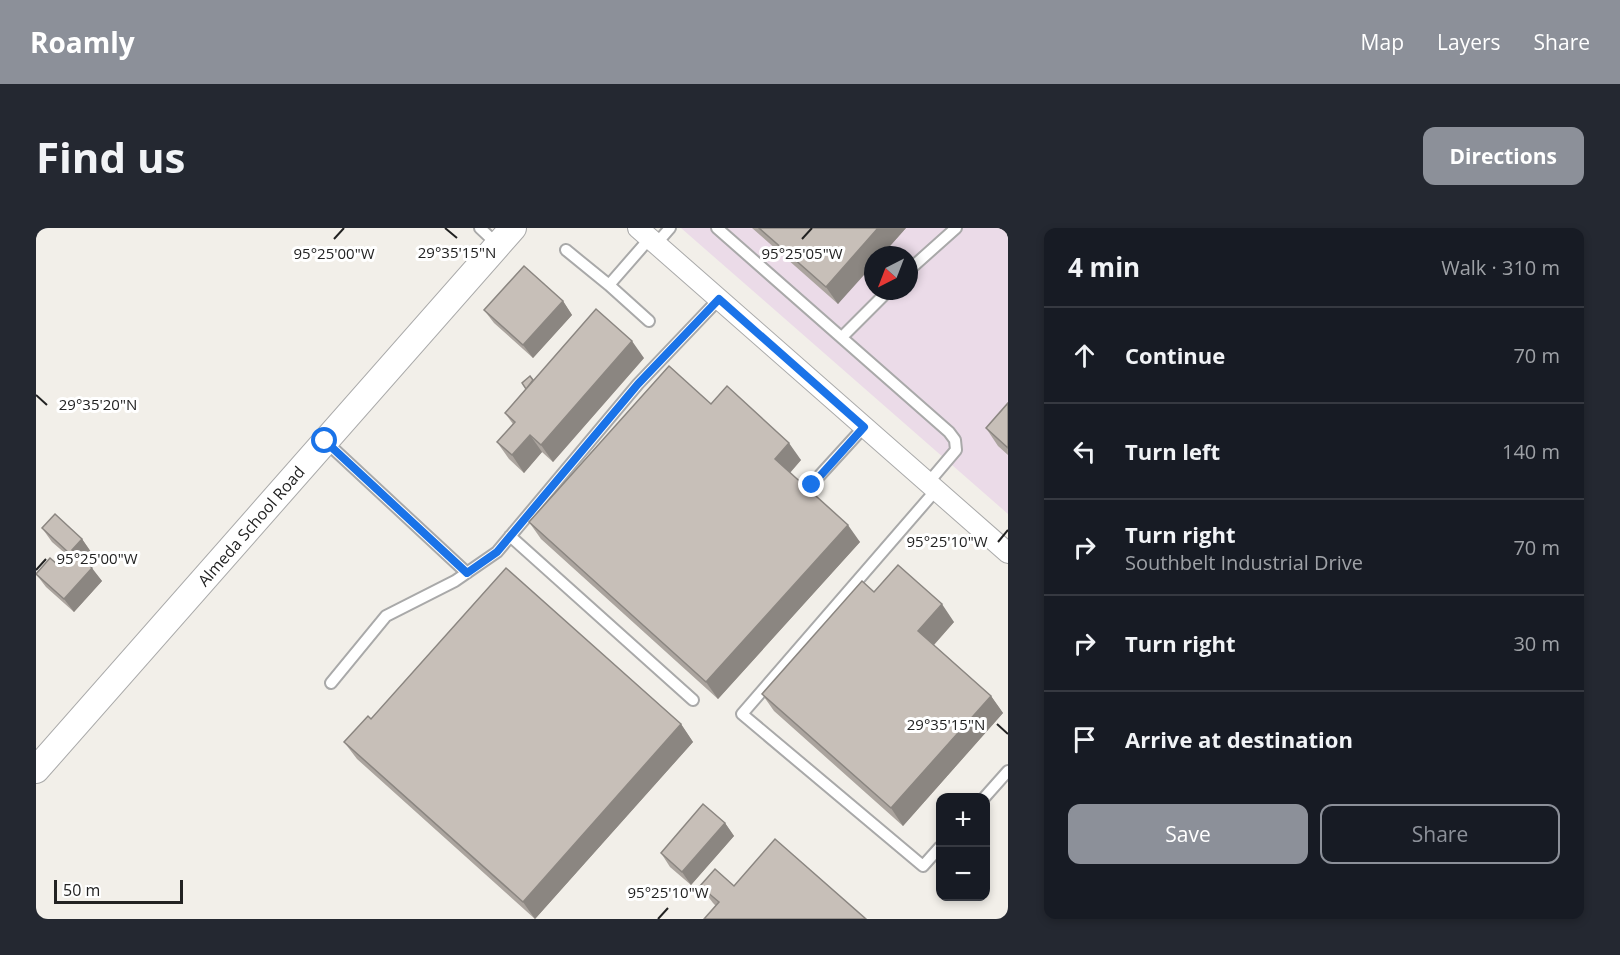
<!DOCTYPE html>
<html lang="en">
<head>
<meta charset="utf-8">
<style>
  body { margin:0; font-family:"Open Sans",sans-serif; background:#242831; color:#f1f3f6 }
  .controls { position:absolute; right:18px; bottom:18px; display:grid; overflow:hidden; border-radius:12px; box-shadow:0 3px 9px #0003 }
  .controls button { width:54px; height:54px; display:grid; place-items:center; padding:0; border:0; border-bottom:2px solid #363941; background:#171b24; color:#f1f3f6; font:30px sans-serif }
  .compass { position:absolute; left:828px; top:18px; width:54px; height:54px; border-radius:50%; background:#171b24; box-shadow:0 3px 9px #0003; rotate:222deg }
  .scale { position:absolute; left:18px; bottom:15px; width:129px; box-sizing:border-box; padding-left:6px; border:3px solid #222; border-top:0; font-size:16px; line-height:21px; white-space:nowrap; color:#222; -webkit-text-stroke:4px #fff; paint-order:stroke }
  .stop { position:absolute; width:18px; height:18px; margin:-14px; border:4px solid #1a73e8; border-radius:50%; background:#fff }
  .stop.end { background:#1a73e8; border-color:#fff; box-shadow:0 2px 6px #0008 }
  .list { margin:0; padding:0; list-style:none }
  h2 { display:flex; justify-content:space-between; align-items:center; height:78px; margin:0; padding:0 24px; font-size:26px }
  h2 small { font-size:20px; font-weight:400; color:#9ea1a6 }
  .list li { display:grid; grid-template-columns:39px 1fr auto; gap:18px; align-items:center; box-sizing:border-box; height:96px; padding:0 24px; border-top:2px solid #363941 }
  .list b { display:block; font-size:22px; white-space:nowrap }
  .list p { margin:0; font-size:20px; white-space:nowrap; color:#9ea1a6 }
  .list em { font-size:20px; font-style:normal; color:#9ea1a6 }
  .actions { display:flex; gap:12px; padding:18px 24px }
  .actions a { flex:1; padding:14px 0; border:2px solid #8c9099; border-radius:12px; text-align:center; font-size:21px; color:#8c9099 }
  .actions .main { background:#8c9099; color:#fff }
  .icon { flex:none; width:33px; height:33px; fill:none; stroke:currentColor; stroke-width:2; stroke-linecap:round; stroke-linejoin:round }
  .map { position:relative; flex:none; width:972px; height:691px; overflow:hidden; border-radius:12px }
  header { display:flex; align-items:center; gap:36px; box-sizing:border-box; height:84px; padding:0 30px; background:#8c9099; color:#fff }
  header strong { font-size:28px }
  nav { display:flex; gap:33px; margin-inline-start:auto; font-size:21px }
  .intro { display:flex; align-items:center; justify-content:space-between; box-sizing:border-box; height:144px; padding:0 36px }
  h1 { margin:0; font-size:42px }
  .button { padding:15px 27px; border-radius:12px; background:#8c9099; color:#fff; font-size:21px; font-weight:700 }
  main { display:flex; gap:36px; padding:0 36px }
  aside { flex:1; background:#171b24; border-radius:12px; box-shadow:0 3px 9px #0003 }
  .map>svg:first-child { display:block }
</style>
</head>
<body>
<header>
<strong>Roamly</strong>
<nav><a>Map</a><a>Layers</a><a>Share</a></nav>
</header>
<div class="intro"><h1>Find us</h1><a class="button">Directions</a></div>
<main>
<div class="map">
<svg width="972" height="691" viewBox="0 0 972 691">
  <rect width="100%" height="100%" fill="#f2efe9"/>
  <!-- industrial -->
  <path fill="#ebdbe8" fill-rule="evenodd" d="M645,0h327v286zM837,27h36v36h-36z"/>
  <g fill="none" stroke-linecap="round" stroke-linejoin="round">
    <defs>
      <path id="service" d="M444,0l18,17
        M681,0l232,204 6,8 1,10 -28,33
        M620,16l14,-16
        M530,22l43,35 41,-47
        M873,42l47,-42
        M573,57l40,36
        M806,109l46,-46
        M289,213l142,132
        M775,257l53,-58
        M900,262l-194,224 181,152 17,-19
        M474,308l183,164
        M295,455l55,-67 69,-35 42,-29 141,-168 81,-85
        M948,570l24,-27"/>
      <path id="minor" d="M602,0l370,325"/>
      <path id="tertiary" d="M0,542l477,-542"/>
    </defs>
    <!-- service casing -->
    <use href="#service" stroke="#a9a9a9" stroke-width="14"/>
    <!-- minor casing -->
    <use href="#minor" stroke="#a9a9a9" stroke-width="22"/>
    <!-- tertiary casing -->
    <use href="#tertiary" stroke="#a9a9a9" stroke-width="28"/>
    <!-- service -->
    <use href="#service" stroke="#fff" stroke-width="10"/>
    <!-- minor -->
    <use href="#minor" stroke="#fff" stroke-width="20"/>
    <!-- tertiary -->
    <use href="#tertiary" stroke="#fff" stroke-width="26"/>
  </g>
  <!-- wall -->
  <path fill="#aba49e" d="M716,0h154l-24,27h-9l-35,49z
    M527,73l9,14 -39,43 -39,-35 -10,-13z
    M608,130l-91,104 -11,-10 -18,21 -15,-14 -12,-17 16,-18 -8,-11 28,-33z
    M972,175v52l-10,-9 -12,-18z
    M675,176l90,56 -11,13 70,69 -142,157 -177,-160 -12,-17z
    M6,300l40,11 9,13 -7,8 18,21 -28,31 -28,-25 -10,-13 22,-9 9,-10 -15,-13z
    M838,364l80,30 -20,23 57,51 12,17 -100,113 -129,-115 -12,-17z
    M335,491l310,5 12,18 -158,177 -178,-160 -13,-17z
    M689,595l9,13 -43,49 -21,-18 -9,-14z
    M664,658h34l-18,20 -3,-3z"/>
  <!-- shaded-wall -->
  <path fill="#8b8681" d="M842,0h28l-24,27h-9v10l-35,39 -12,-17z
    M527,73l9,14 -39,43 -10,-13z
    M596,113l12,17 -91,104 -12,-17z
    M494,207l12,17 -18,21 -12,-18z
    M753,215l12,17 -14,16 -12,-17z
    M812,297l12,17 -142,157 -12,-17z
    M46,311l9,13 -10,11 -9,-13z
    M56,340l10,13 -28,31 -10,-13z
    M906,376l12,18 -23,26 -13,-17z
    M955,468l12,17 -100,113 -12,-18z
    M645,496l12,18 -158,177 -12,-17z
    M689,595l9,13 -43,49 -9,-13z"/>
  <!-- building -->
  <path fill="#c7bfb8" stroke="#8b8681" stroke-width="1.5" d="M723,0h119l-52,59z
    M488,38l39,35 -40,44 -39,-35z
    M560,81l36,32 -91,104 -11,-10 -18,20 -15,-13 18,-20 -10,-9z
    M633,138l42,38 16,-18 62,57 -14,16 73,66 -142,157 -177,-160z
    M494,148l3,4 -7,9 -4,-6z
    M972,175v45l-22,-20z
    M19,286l27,25 -10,11 20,18 -28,31 -28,-25 14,-16 8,7 11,-12 -27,-25z
    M862,337l44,39 -24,27 73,65 -100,112 -129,-114 100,-113 12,11z
    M470,340l175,156 -158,178 -179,-160 24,-26 3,3z
    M667,576l22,19 -43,49 -21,-19z
    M739,611l91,80h-162l15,-17 -19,-16 15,-17 19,17z"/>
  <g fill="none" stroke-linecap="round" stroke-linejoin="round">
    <!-- route -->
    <path stroke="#1a73e8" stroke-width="8" d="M289,213l142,132 30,-21 141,-168 81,-85 145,128 -52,58"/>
  </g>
  <!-- ticks -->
  <path fill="none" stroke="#222" stroke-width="2" d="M409,0l12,10M298,11l10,-11M766,11l10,-11M0,167l11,10M962,314l10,-12M0,342l10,-11M961,496l11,10M622,691l10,-11"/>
  <g text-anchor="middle" stroke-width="6" stroke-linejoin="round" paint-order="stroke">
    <!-- street labels -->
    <g font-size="16" fill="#222" stroke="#fff">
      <text transform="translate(215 298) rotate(-49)" y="6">Almeda School Road</text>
    </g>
  </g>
  <g font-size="15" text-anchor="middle" fill="#222" stroke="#fff" stroke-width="6" stroke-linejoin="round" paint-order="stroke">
    <text x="421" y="30">29°35'15"N</text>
    <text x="298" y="31">95°25'00"W</text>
    <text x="766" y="31">95°25'05"W</text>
    <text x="62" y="182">29°35'20"N</text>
    <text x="911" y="319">95°25'10"W</text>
    <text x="61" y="336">95°25'00"W</text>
    <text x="910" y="502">29°35'15"N</text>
    <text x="632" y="670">95°25'10"W</text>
  </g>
</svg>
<div class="controls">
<button>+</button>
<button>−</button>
</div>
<svg class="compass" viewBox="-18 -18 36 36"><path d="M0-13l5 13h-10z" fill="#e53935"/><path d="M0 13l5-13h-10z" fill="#9ea1a6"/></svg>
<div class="scale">50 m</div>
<div class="stop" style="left:289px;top:213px"></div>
<div class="stop end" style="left:776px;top:257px"></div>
</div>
<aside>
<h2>4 min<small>Walk · 310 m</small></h2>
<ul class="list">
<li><svg class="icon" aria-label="ahead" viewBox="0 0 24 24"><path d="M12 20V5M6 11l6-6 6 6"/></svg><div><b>Continue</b></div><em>70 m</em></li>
<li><svg class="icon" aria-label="left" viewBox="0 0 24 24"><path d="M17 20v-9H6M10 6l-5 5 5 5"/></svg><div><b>Turn left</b></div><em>140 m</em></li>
<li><svg class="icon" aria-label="right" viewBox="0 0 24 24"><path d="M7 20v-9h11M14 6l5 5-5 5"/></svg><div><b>Turn right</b><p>Southbelt Industrial Drive</p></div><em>70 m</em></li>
<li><svg class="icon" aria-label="right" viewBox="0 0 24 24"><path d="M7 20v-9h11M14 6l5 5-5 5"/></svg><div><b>Turn right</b></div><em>30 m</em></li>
<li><svg class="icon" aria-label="arrive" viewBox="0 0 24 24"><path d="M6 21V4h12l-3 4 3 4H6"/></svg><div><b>Arrive at destination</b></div></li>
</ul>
<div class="actions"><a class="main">Save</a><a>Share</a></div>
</aside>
</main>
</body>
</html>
